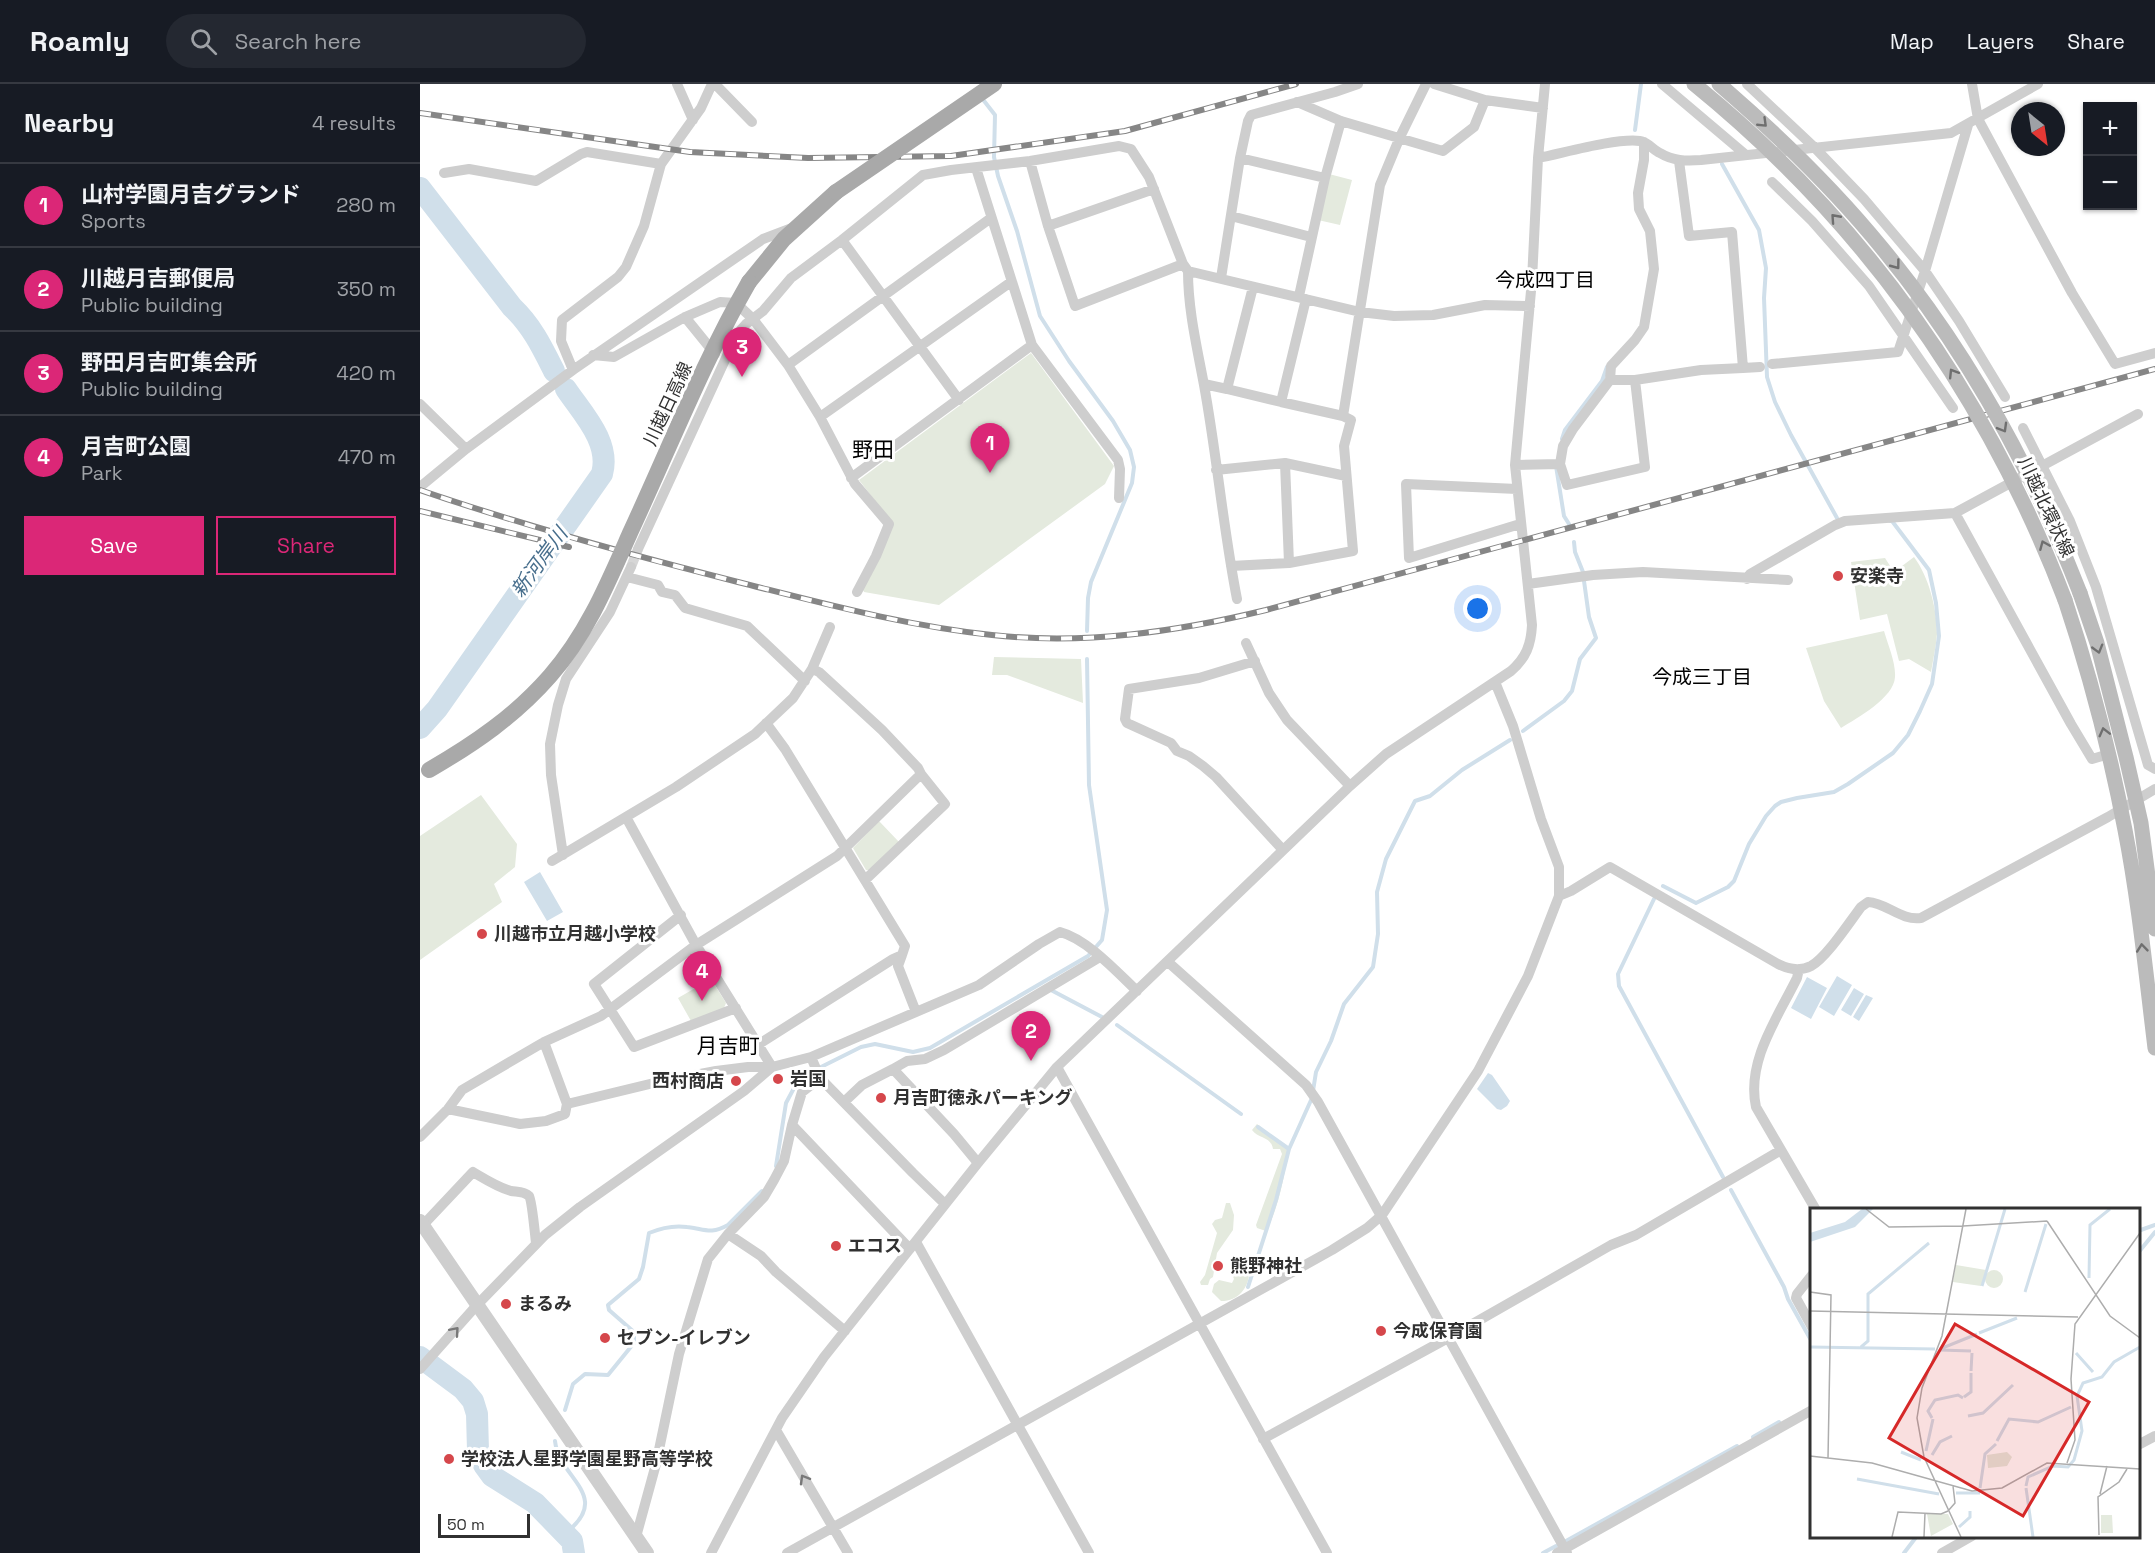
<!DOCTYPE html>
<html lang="en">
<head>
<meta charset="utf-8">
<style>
  body { margin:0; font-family:"Space Grotesk","Noto Sans JP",sans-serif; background:#242831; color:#f1f3f6 }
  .controls { position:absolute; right:18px; top:18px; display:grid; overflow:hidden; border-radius:0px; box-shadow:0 2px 4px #0004 }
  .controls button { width:54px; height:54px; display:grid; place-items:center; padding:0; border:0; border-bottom:2px solid #363941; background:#171b24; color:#f1f3f6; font:30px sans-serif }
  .compass { position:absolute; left:1591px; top:18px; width:54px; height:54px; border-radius:50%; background:#171b24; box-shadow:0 2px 4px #0004; rotate:150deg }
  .scale { position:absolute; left:18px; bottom:15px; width:92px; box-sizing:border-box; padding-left:6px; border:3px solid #313131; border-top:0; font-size:16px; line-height:21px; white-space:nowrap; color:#313131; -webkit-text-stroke:4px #fff; paint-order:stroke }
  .you { position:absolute; left:1058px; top:525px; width:21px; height:21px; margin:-15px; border:4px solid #fff; border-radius:50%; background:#1a73e8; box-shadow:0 0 0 9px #1a73e833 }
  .badge { display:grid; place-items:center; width:39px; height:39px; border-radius:50%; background:#db2777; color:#fff; font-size:20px; font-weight:700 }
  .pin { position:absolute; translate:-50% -50px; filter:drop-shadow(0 2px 3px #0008) }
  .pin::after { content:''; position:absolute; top:32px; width:21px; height:18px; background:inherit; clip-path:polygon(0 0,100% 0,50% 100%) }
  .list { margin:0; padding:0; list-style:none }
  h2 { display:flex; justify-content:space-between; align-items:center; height:78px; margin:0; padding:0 24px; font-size:26px }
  h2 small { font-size:20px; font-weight:400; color:#9ea1a6 }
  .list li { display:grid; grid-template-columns:39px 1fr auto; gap:18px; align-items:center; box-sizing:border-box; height:84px; padding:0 24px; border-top:2px solid #363941 }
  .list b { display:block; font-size:22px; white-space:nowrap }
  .list p { margin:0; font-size:20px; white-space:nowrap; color:#9ea1a6 }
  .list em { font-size:20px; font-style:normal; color:#9ea1a6 }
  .actions { display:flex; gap:12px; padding:18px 24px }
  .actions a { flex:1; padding:14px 0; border:2px solid #db2777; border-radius:0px; text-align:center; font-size:21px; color:#db2777 }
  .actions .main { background:#db2777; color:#fff }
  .icon { flex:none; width:33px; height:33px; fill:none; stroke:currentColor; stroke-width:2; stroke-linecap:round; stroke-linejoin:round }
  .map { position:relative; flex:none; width:1735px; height:1469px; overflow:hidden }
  header { display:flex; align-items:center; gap:36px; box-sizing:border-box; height:84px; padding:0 30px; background:#171b24; border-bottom:2px solid #363941 }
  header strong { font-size:28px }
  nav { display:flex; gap:33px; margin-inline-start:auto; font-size:21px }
  .search { width:420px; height:54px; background:#242831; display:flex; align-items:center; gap:15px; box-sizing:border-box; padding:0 21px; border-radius:33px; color:#9ea1a6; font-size:22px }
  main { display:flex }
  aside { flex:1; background:#171b24 }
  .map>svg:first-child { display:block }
</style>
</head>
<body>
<header>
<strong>Roamly</strong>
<div class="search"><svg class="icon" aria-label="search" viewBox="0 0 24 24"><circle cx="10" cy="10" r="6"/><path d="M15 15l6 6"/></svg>Search here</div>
<nav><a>Map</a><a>Layers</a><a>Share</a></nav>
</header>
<main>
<aside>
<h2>Nearby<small>4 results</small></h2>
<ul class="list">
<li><span class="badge">1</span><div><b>山村学園月吉グランド</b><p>Sports</p></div><em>280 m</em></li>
<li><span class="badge">2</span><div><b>川越月吉郵便局</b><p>Public building</p></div><em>350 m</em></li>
<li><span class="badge">3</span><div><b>野田月吉町集会所</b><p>Public building</p></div><em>420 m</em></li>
<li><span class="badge">4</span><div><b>月吉町公園</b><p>Park</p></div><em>470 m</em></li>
</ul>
<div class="actions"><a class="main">Save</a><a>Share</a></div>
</aside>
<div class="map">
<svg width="1735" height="1469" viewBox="0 0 1735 1469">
  <rect width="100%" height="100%" fill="#fff"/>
  <!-- green -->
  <path fill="#e4eade" d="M909,90l23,6 -12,45 -22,-5z
    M611,269l83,113 -9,18 -166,121 -75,-13 -2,-4 31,-64 -34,-44z
    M1494,473c15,20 23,52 23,77 -1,13 -4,26 -6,38l-22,-13 -10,2 -12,-47 -27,6 -9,-58 34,-4 9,14z
    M1464,547c4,14 12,32 11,46 -1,21 -38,41 -54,51l-17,-27 -18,-53z
    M574,573l87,2 2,44 -76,-28h-15z
    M61,711l36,49 -2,23 -21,17 8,18 -82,58v-124z
    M459,737l20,21 -29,28h-4l-13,-22z
    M291,895l15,24 -2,5 -33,13 -13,-23z
    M837,1040l30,25c0,21 -10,64 -21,82l-9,-3 -1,-3 26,-71 -2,-5h-7c-2,-13 -15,-10 -21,-19z
    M806,1119h4l4,12 -1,15 -16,23 -4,24 -3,2 -2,6h-7l-1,-3 5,-7 12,-42 -5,-9 3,-4 7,-2z
    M819,1180l10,3c2,18 -9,34 -28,34l-9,-9 2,-8 5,-4 13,3 2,-4c-3,-6 -1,-11 5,-15z"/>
  <!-- water -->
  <path fill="#d0dfea" d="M120,788l23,40 -16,9 -23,-39z
    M1417,892l15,9 -18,31 -15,-9z
    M1387,893l20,11 -16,31 -20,-11z
    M1434,904l10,6 -13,22 -10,-6z
    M1446,911l7,3 -14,23 -6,-4z
    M1068,989l4,2 18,26 -3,5 -6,4 -4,-1 -20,-20z"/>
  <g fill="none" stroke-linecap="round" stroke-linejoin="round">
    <!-- stream -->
    <path stroke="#d0dfea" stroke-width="4" d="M561,13l14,18 -1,42 4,19 19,55 23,85 29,45 44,60 17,29 4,17 -2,16 -41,99 -3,16 -1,33
      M1215,46l6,-46
      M1302,80l37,66 7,38 -2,30 3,79 8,25 16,33 46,83
      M1142,355l3,-9 37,-49 5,-14
      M1136,382l8,50 5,8
      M1154,458l1,10 8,20
      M1103,647l41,-30 8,-10 8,-32 16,-21 -7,-21 -5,-36
      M1243,802l33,17 32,-16 6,-6 15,-37 17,-28 9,-10 6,-4 16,-4 37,-6 14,-8 45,-31 15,-18 12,-24 12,-27 7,-48 -3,-33 -7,-33 -37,-49h-2
      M1234,815l-36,75 1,12 104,191
      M629,905l53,28
      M697,941l124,89
      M893,1007l3,-19 15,-31 13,-37 29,-37 5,-33 -1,-42 9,-33 29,-58 15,-5 32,-26 48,-30
      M838,1043l31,22
      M356,1082l10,-63 8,-15 17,-16 50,-25 14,-3 38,8 17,-4 158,-92 14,-16 5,-30 -18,-125 -2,-126
      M1311,1106l53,97 4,12 24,43
      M1718,1147l17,-6
      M1718,1169l17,-21
      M828,1203l28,-87 13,-51 23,-51
      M145,1326l8,-26 12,-10 23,1 26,-32v-11l-25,-22 -1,-5 31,-26 4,-12 6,-34c12,-5 24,-8 38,-6 18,2 23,8 41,-2l34,-34
      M1333,1353l26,-15
      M135,1357c4,38 58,54 11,92
      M1146,1457l171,-95
      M1123,1469l13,-7
      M1484,1469l13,-17"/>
    <!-- river -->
    <path stroke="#d0dfea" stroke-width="22" d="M0,104l92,119c20,19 30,40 42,64
      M0,644l17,-19 165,-235c9,-32 -20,-61 -36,-85
      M0,1273l43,32 10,12 4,13 1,37 6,14 8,11 43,27 37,38 2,12"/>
    <!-- minor-tunnel -->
    <path stroke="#d6d6d6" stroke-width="10" stroke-dasharray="10 5" stroke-linecap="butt" d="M211,483l7,-18"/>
    <!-- minor -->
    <path stroke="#cecece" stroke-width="10" d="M257,0l16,36
      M295,0l37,38
      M1014,0l51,16 58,8
      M1242,0l84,71
      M1327,0l68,64 49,51 61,72 34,50 46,76
      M1552,0l6,35 94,174 43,71 40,-11
      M877,18l44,19 102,30 31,-24 11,-27
      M820,74l85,20
      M1118,74c26,-5 77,-20 102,-17 8,1 13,9 20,12 13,8 26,8 41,7l250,-27 87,-49
      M610,77l18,65 27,80 108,-42
      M24,89l25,-4 67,12 45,-27 6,-2 74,12
      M1352,98l40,39 57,65 84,122
      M811,132l80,21
      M628,142l106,-37
      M422,156l117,160
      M768,187c0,39 9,76 16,114 13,71 19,143 33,214
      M801,194l19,-120 8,-37 3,-6 84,-23 23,-8
      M879,212l26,-118 16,-57
      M886,215l-25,103 62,14
      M265,233l30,37
      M612,261l86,115 2,9 -1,29
      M173,271l21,2 71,-40 35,-15 16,1 17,16 35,46 32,52 35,67 34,40 -13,32 -19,36
      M1352,280l126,-12 27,-81 43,-146
      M368,281l203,-147
      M1323,284l17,-1
      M153,286l-12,-29 1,-21 56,-43 8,-10 18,-41 17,-62 40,-56 11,-24
      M1190,296l1,-14 24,-26 9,-13 10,-58 -4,-38 -11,-22 -1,-16 6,-33v-18
      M784,300l23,5 26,-102
      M807,305l54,13
      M0,320l46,45
      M400,333l191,-135
      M1603,344l47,93 26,66 52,178 7,4
      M865,379l4,100
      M1140,380l7,21 78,-18 -10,-87
      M1095,381l45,-1 3,-18 10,-17 37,-49h25l66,-10 42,-2 -11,-136 -43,4 -10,-75
      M796,386l69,-7 61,13
      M431,394l181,-133 -56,-177
      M0,403l46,-38 107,-79 190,-131 29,-11
      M1097,405l-111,-5 3,74 111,-34
      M1535,429l116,211 21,35 17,-5
      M218,465l99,-215 9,-10 17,-13 28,-33 51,-38 81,-65 28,-5 79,-9 89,-15 12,3 18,28 34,87 5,7 172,41 34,4 39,-1 52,-10 45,1
      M811,482l58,-3 64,-12 -9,-105 7,-26 -8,-4 37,-231 20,-48 26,-53
      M207,493l31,8 4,7 13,3 10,13 62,18 58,55
      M1327,495l3,-5 85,-49 10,-4 110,-8 183,-99
      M1108,500l65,-9 50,-3 145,8
      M826,559l23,50 18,27 63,66
      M835,577l-56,17 -70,11 -4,30 2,4 44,20 6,8 12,5 14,10 13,11 67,73
      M206,733l70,128 76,122
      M143,771l-12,-80 -1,-31 8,-39 8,-26 44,-67 21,-45
      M132,777l124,-74 79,-53 38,-36 19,-29 18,-42
      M446,795l79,-75 -24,-30
      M1139,812l12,-5 39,-24 168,97c10,5 21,8 33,2 15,-8 38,-43 50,-59l7,-5c19,1 33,19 53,16l187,-101 47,-28
      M261,831l-87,69 40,63 102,-39
      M482,871l-4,11 18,46
      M748,878l138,123 12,17 249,451
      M1379,885l-2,9c-19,39 -51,83 -41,129l60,103
      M124,958l23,62 91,-22 58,-11 32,-4h24l39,-10 168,-72 60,-41 21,-12c27,7 57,40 77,59
      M339,960l134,-85 9,-4 3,-9 -120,-197 -19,-26
      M391,973l9,21
      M637,983l270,486
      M473,985l14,-8 18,-2 19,-9 156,-93
      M424,1018l18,-17 31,-16 61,65 24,29
      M28,1025l72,15 26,-3 19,-7 2,-10
      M372,1041l118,124
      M0,1053l28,-28 14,-19 82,-48 57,-26 95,-71 141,-89 84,-82 -3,-6 -36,-38 -63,-58 -7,-3
      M3,1141l50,-53c12,7 24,15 38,19 6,1 13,0 18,5 3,4 6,39 7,47
      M308,1150l33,22 15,16 69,59
      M496,1158l173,311
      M1392,1191l-15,19 -1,4 16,29
      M0,1285l57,-64 68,-70 35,-28 164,-116 28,-24
      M356,1346l72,123
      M843,1355l185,-101 163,-93 25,-10 145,-85
      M1718,1361l17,-9
      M216,1453l20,-73 23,-110 29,-95 20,-25 36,-37 10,-17 10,-19 8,-36 10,-33 18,-14 93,95 32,31
      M291,1469l71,-135 42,-61 154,-194 79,-96 293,-281 36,-32 125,-83c15,-13 20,-26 21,-46l-17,-160 17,-185 6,-122 7,-74
      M367,1469l545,-303 35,-22 15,-13 96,-144 50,-95 31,-80v-29l-18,-48 -28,-93 -18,-44
      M1137,1469l255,-143
      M1522,1469l30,-17"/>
    <!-- tertiary -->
    <path stroke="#cecece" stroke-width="14" d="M0,1137l227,332"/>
    <!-- secondary -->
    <path stroke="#bbb" stroke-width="15" d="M1660,509l17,50 29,114 15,66 14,106
      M1645,516c25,75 45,152 60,230 14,72 21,145 30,218"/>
    <!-- primary -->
    <path stroke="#a9a9a9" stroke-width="16" d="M329,198l35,-43 52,-47"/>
    <defs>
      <path id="rail" d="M0,29l270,39 118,6 143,-2 174,-25 171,-47
        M0,406c105,36 211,65 318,92 84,21 168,44 254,53 93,10 184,-3 274,-25l889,-241
        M0,427l149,36"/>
    </defs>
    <!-- rail casing -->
    <use href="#rail" stroke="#868686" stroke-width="6"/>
    <!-- rail -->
    <use href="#rail" stroke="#fff" stroke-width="4" stroke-dasharray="11" stroke-linecap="butt"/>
    <!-- secondary-bridge -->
    <path stroke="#bbb" stroke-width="15" d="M1274,0c170,138 293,312 371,516
      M1299,0c58,50 115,105 163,164 85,103 150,221 198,345"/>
    <!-- primary-bridge -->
    <path stroke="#a9a9a9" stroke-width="16" d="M416,108l158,-108
      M9,686c45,-26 86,-54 121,-94 37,-42 58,-93 80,-143 39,-84 73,-171 119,-251"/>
  </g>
  <!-- one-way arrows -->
  <defs><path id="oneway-chevron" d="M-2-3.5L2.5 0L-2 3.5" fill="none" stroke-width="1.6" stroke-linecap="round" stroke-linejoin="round" transform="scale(1.5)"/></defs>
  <g stroke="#6f6f6f">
    <use href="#oneway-chevron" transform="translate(1343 39) rotate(44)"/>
    <use href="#oneway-chevron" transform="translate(1415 134) rotate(-132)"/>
    <use href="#oneway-chevron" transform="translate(1476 181) rotate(53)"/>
    <use href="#oneway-chevron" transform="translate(1533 289) rotate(-122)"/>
    <use href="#oneway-chevron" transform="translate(1583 344) rotate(60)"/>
    <use href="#oneway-chevron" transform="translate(1624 461) rotate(-113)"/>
    <use href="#oneway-chevron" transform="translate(1678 565) rotate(74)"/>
    <use href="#oneway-chevron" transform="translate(1684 648) rotate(-104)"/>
    <use href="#oneway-chevron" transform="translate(1722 864) rotate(-96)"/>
  </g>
  <g stroke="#787878">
    <use href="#oneway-chevron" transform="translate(35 1247) rotate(-49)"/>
    <use href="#oneway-chevron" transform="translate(384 1395) rotate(-120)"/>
  </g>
  <!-- markers -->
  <g fill="#d5474b" stroke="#fff" stroke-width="2">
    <circle cx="1418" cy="492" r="6"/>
    <circle cx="62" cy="850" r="6"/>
    <circle cx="358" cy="995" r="6"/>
    <circle cx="316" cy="997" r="6"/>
    <circle cx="461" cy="1014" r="6"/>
    <circle cx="416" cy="1162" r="6"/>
    <circle cx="798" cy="1182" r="6"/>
    <circle cx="86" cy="1220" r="6"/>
    <circle cx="961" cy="1247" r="6"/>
    <circle cx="185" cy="1254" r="6"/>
    <circle cx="29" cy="1375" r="6"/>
  </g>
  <g text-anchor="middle" stroke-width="6" stroke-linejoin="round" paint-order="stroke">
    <!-- street labels -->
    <g font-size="18" fill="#313131" stroke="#fff">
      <text transform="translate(248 320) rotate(-65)" y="6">川越日高線</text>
      <text transform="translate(1626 423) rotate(65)" y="6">川越北環状線</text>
    </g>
    <!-- poi labels -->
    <g font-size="18" font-weight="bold" fill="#313131" stroke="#fff" text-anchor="start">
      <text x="1430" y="498">安楽寺</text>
      <text x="74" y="856">川越市立月越小学校</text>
      <text x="370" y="1001">岩国</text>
      <text x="304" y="1003" text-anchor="end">西村商店</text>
      <text x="473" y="1020">月吉町徳永パーキング</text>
      <text x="428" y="1168">エコス</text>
      <text x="810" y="1188">熊野神社</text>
      <text x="98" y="1226">まるみ</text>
      <text x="973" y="1253">今成保育園</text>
      <text x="197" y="1260">セブン-イレブン</text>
      <text x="41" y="1381">学校法人星野学園星野高等学校</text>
    </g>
    <!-- neighbourhood labels -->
    <g font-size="20" fill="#000" stroke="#fff">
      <text x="1125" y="203">今成四丁目</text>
      <text x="1282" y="600">今成三丁目</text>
    </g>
    <!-- water labels -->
    <g font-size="20" font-style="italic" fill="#476e8c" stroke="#fff">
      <text transform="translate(119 478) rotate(-54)" y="7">新河岸川</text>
    </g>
    <!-- quarter labels -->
    <g font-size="21" fill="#000" stroke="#fff">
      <text x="453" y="373">野田</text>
      <text x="308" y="969">月吉町</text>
    </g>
  </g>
  <!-- overview -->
  <g transform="translate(1390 1124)">
    <rect width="330" height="330" fill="#fff"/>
    <path d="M146,57l30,5 -5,16 -28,-4zM175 71a9 9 0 1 1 18 0a9 9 0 1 1-18 0ZM197,244l5,5 -5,9 -19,2 -1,-13zM117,306h21l5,10 -22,12zM291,307h11l1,18h-12z" fill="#e4eade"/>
    <path d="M52,1h11l-18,18 -45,15v-9l35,-11z" fill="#d0dfea"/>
    <path fill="none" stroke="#d0dfea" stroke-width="3" d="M279,70l1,-53 20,-16M172,78l23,-77M215,84l21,-68M169,125l38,-15M0,139l125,2M51,139l7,-6v-47l61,-51M130,141l37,-15M130,142l31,1M266,145l17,19M161,163l1,-18M154,189l7,-5v-19M158,208l15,-3 30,-28M122,210l-4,-7 7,-11 23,-5 5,3M187,233l12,-22 29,3 33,-15M116,243l7,-32M91,244l20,8M122,247l8,-13 12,-6M47,271l82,15M216,278l2,-9 25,-11 15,1 6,-7 8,-29 -5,-35 6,-13 19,-6 12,-15 26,-15M170,280l5,-34 11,-10M216,280l7,49M146,285h24M149,319l11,-10v-6"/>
    <path fill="none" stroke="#adadad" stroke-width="1.5" d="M56,1l23,18 74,-1M237,13l63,95 30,22M153,18l84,-5M0,84l21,3 -3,163M0,103l268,6M0,248l62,7 100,28 30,-3 45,-25 93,6M257,255l8,-23 -4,-61 4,-55 65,-91M290,286l7,-28M138,303l7,-8 -2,-17M289,327l-1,-38 21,-15 8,-13M82,329l6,-25 43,2 7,-3M114,329l1,-24M151,329l-37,-80 -7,-39 5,-30 20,-52 24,-127"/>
    <path fill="#d62828" fill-opacity="0.15" stroke="#d62828" stroke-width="3" d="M145,116l134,78 -66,114 -134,-78z"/>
    <rect width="330" height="330" fill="none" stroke="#313131" stroke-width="3"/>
  </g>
</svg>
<div class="controls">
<button>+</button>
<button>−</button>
</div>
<svg class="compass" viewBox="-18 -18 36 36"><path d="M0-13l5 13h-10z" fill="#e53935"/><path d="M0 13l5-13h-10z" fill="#9ea1a6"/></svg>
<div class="scale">50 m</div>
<div class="you"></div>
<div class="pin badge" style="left:570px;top:389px">1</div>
<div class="pin badge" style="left:611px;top:977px">2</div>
<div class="pin badge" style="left:322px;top:293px">3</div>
<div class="pin badge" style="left:282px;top:917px">4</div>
</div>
</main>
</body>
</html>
